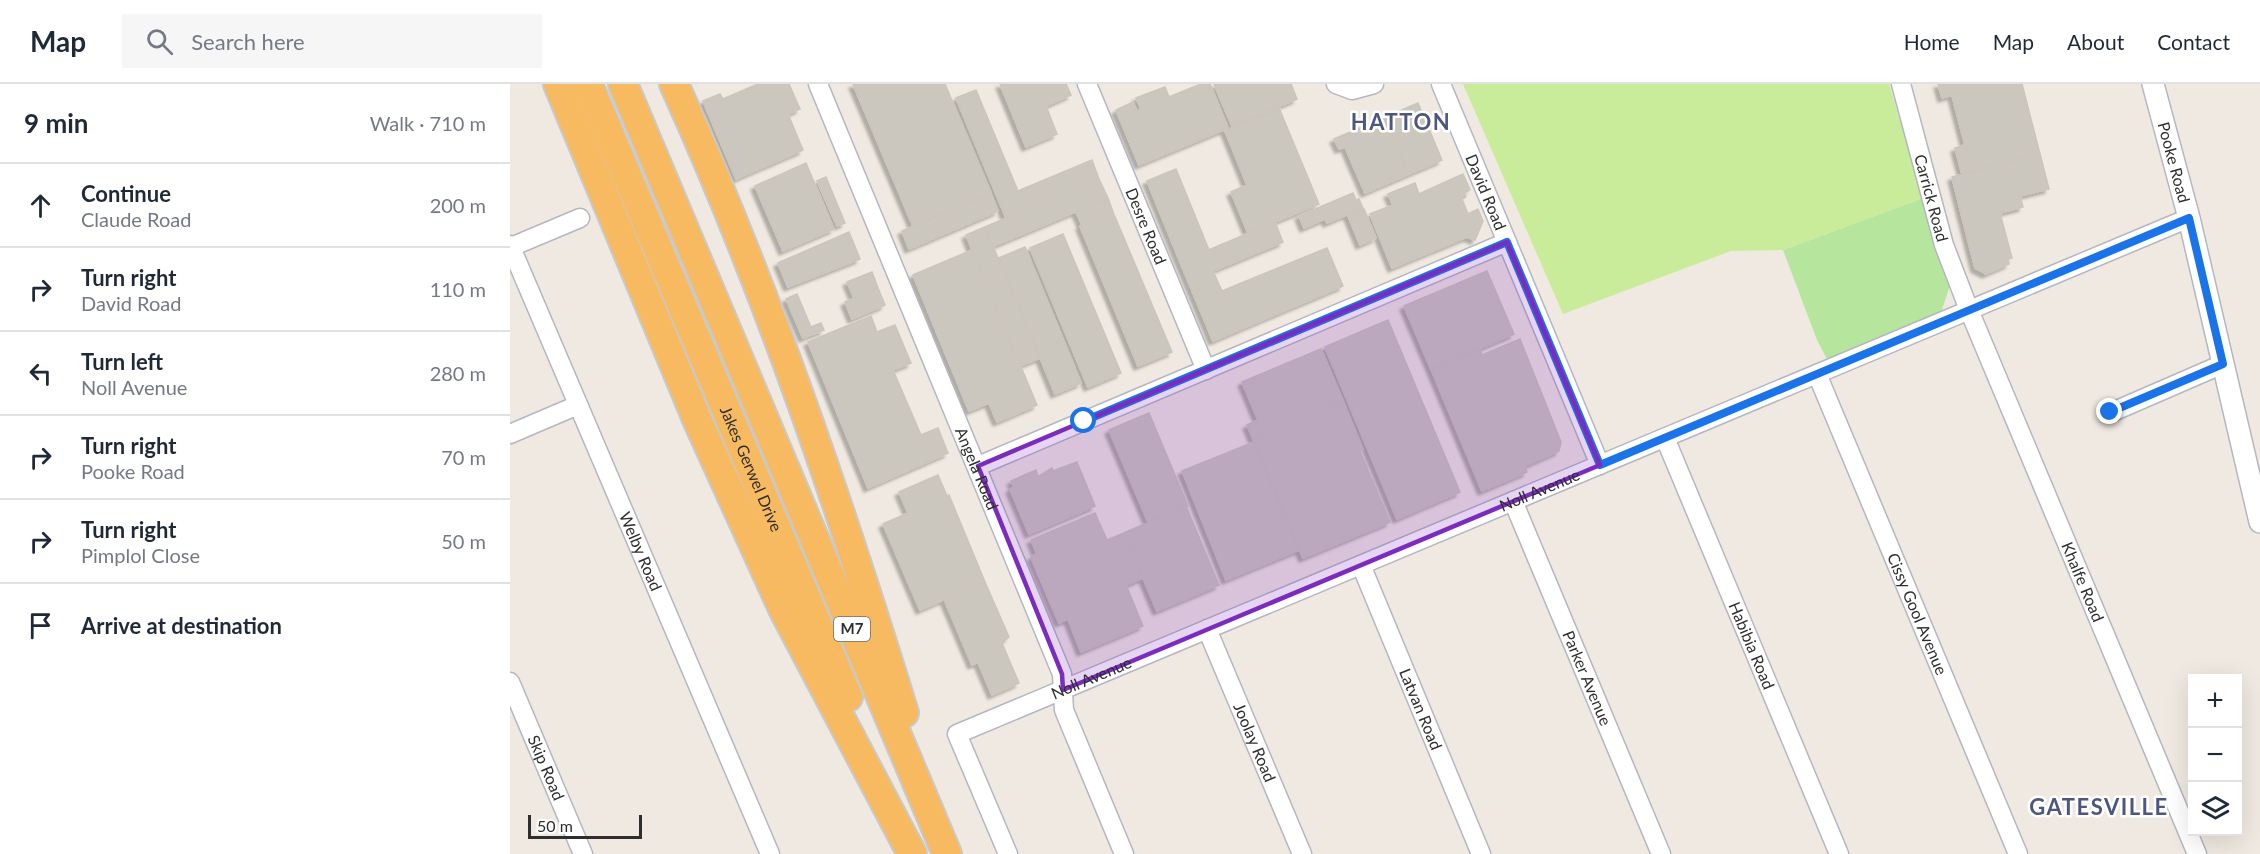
<!DOCTYPE html>
<html lang="en">
<head>
<meta charset="utf-8">
<style>
  body { margin:0; font-family:Lato,sans-serif; background:#f6f6f7; color:#1f2937 }
  .controls { position:absolute; right:18px; bottom:18px; display:grid; overflow:hidden; border-radius:0px; box-shadow:0 6px 24px #0002 }
  .controls button { width:54px; height:54px; display:grid; place-items:center; padding:0; border:0; border-bottom:2px solid #e0e1e3; background:#fff; color:#1f2937; font:30px sans-serif }
  .scale { position:absolute; left:18px; bottom:15px; width:114px; box-sizing:border-box; padding-left:6px; border:3px solid #2e2e2e; border-top:0; font-size:16px; line-height:21px; white-space:nowrap; color:#2e2e2e; -webkit-text-stroke:4px #fff; paint-order:stroke }
  .stop { position:absolute; width:18px; height:18px; margin:-14px; border:4px solid #1a73e8; border-radius:50%; background:#fff }
  .stop.end { background:#1a73e8; border-color:#fff; box-shadow:0 2px 6px #0008 }
  .list { margin:0; padding:0; list-style:none }
  h2 { display:flex; justify-content:space-between; align-items:center; height:78px; margin:0; padding:0 24px; font-size:26px }
  h2 small { font-size:20px; font-weight:400; color:#747a83 }
  .list li { display:grid; grid-template-columns:39px 1fr auto; gap:18px; align-items:center; box-sizing:border-box; height:84px; padding:0 24px; border-top:2px solid #e0e1e3 }
  .list b { display:block; font-size:22px; white-space:nowrap }
  .list p { margin:0; font-size:20px; white-space:nowrap; color:#747a83 }
  .list em { font-size:20px; font-style:normal; color:#747a83 }
  .icon { flex:none; width:33px; height:33px; fill:none; stroke:currentColor; stroke-width:2; stroke-linecap:round; stroke-linejoin:round }
  .map { position:relative; flex:none; width:1750px; height:770px; overflow:hidden }
  header { display:flex; align-items:center; gap:36px; box-sizing:border-box; height:84px; padding:0 30px; background:#fff; border-bottom:2px solid #e0e1e3 }
  header strong { font-size:28px }
  nav { display:flex; gap:33px; margin-inline-start:auto; font-size:21px }
  .search { width:420px; height:54px; background:#f6f6f7; display:flex; align-items:center; gap:15px; box-sizing:border-box; padding:0 21px; border-radius:0px; color:#747a83; font-size:22px }
  main { display:flex }
  aside { flex:1; background:#fff }
  .map>svg:first-child { display:block }
</style>
</head>
<body>
<header>
<strong>Map</strong>
<div class="search"><svg class="icon" aria-label="search" viewBox="0 0 24 24"><circle cx="10" cy="10" r="6"/><path d="M15 15l6 6"/></svg>Search here</div>
<nav><a>Home</a><a>Map</a><a>About</a><a>Contact</a></nav>
</header>
<main>
<aside>
<h2>9 min<small>Walk · 710 m</small></h2>
<ul class="list">
<li><svg class="icon" aria-label="ahead" viewBox="0 0 24 24"><path d="M12 20V5M6 11l6-6 6 6"/></svg><div><b>Continue</b><p>Claude Road</p></div><em>200 m</em></li>
<li><svg class="icon" aria-label="right" viewBox="0 0 24 24"><path d="M7 20v-9h11M14 6l5 5-5 5"/></svg><div><b>Turn right</b><p>David Road</p></div><em>110 m</em></li>
<li><svg class="icon" aria-label="left" viewBox="0 0 24 24"><path d="M17 20v-9H6M10 6l-5 5 5 5"/></svg><div><b>Turn left</b><p>Noll Avenue</p></div><em>280 m</em></li>
<li><svg class="icon" aria-label="right" viewBox="0 0 24 24"><path d="M7 20v-9h11M14 6l5 5-5 5"/></svg><div><b>Turn right</b><p>Pooke Road</p></div><em>70 m</em></li>
<li><svg class="icon" aria-label="right" viewBox="0 0 24 24"><path d="M7 20v-9h11M14 6l5 5-5 5"/></svg><div><b>Turn right</b><p>Pimplol Close</p></div><em>50 m</em></li>
<li><svg class="icon" aria-label="arrive" viewBox="0 0 24 24"><path d="M6 21V4h12l-3 4 3 4H6"/></svg><div><b>Arrive at destination</b></div></li>
</ul>
</aside>
<div class="map">
<svg width="1750" height="770" viewBox="0 0 1750 770">
  <defs>
    <filter id="shadow"><feDropShadow dx="-4" dy="4" stdDeviation="1.5" flood-color="#0004"/></filter>
  </defs>
  <rect width="100%" height="100%" fill="#efe9e1"/>
  <!-- green -->
  <path fill="#b6e59e" d="M1413,114l27,87 -9,28 -113,48 -11,-21 -34,-90z"/>
  <!-- pitch -->
  <path fill="#c9ec9a" d="M953,0h426l34,114 -140,52 -52,1 -168,63z"/>
  <!-- building -->
  <path fill="#cbc7bf" stroke="#cbc5ba" stroke-width="1.5" filter="url(#shadow)" d="M248,0h31l11,25 -12,5 15,36 -67,29 -33,-78 17,-7 3,5z
    M343,0h92l46,109 -78,33z
    M490,0h66l5,11 -25,11 11,28 -31,13z
    M691,0h9l18,44 -89,37 -23,-55 17,-8 4,9 4,-2 -5,-11 29,-11 4,10z
    M704,0h77l6,15 -65,27z
    M1428,0h84l18,70 -78,20 -7,-26 10,-3 -13,-50 -10,3z
    M466,6l42,101 74,-31 7,19 -93,39 -50,-120z
    M908,19l24,57 -33,14 -25,-56z
    M769,24l40,96 -71,29 -17,-41 16,-7 -22,-54z
    M874,34l25,56 -44,19 -20,-46 -6,2 -5,-10z
    M1530,70l9,35 -29,7 3,11 -23,6 12,45 -4,1 1,5 -23,10 -11,-6 -23,-91z
    M296,79l28,66 -51,22 -28,-65z
    M666,85l33,81 -29,12 -33,-81z
    M953,90l7,16 -6,3 2,4 -4,2 6,15 10,-5 5,12 -8,19 -8,-3 -75,31 -22,-54 23,-9 -5,-11 27,-11 4,11z
    M316,93l19,46 -8,3 -20,-45z
    M589,95l9,19 -114,48 -9,-19z
    M843,109l3,7 3,-1 4,9 -36,15 -2,-4 -21,9 -5,-12z
    M481,110l7,17 -89,38 -7,-18z
    M598,114l5,14 -31,13 -6,-13z
    M854,125l12,29 -16,7 -12,-29z
    M603,128l59,140 -34,14 -58,-140z
    M765,138l8,20 -70,29 9,20 105,-43 16,38 -130,55 -33,-79z
    M475,143l55,131 -20,8 -54,-131z
    M339,148l11,27 -72,28 -10,-24z
    M553,150l58,139 -33,14 -58,-139z
    M515,163l56,136 -26,11 -56,-136z
    M462,166l65,155 -40,17 -8,-19 -20,8 -56,-136z
    M977,187l27,63 -83,35 -27,-63z
    M362,188l6,16 -24,10 -7,-16z
    M368,204l7,17 -33,14 -7,-17z
    M287,210l14,33 10,-4 3,7 -21,8 -17,-39z
    M361,232l6,16 18,-7 16,38 -18,7 28,65 17,-7 10,25 -80,35 -60,-146z
    M878,236l72,172 -63,27 -72,-172z
    M1010,255l41,103 -2,9 -34,15 2,6 -45,19 -51,-122 49,-20 2,6z
    M811,265l22,52 -90,38 -6,-14 11,-5 -16,-38z
    M833,317l20,49 -3,1 30,71 -87,36 -50,-119z
    M639,329l39,93 -40,16 -39,-92z
    M744,358l45,108 -73,30 -44,-109z
    M567,378l18,44 -66,28 -19,-45 4,-2 -3,-6 25,-11 2,7 14,-9 1,3z
    M428,391l9,21 2,-1 36,87 -65,28 -37,-86 25,-11 -9,-21z
    M676,422l33,79 -62,26 -33,-78z
    M585,429l12,27 17,-7 19,45 -17,7 17,41 -62,26 -13,-33 -9,4 -28,-66 6,-3 -6,-14z
    M475,498l24,55 -7,6 17,40 -27,12 -14,-33 -6,3 -28,-66z"/>
  <g fill="none" stroke-linecap="round" stroke-linejoin="round">
    <defs>
      <g id="minor">
        <path id="s1" d="M308,0l244,590 2,36 60,144"/>
        <path id="s2" d="M577,0l119,286"/>
        <path d="M826,0l16,6 22,-6"/>
        <path id="s3" d="M931,0l159,381"/>
        <path id="s4" d="M1391,0l43,161 25,65 228,544"/>
        <path id="s5" d="M0,161l260,609"/>
        <path d="M1,163l69,-29"/>
        <path id="s6" d="M1307,290l201,480"/>
        <path d="M1600,329l113,-49"/>
        <path d="M0,350l68,-29"/>
        <path id="s7" d="M1155,354l174,416"/>
        <path d="M468,382l529,-224"/>
        <path id="s8" d="M1003,417l148,353"/>
        <path id="s9" d="M851,481l120,289"/>
        <path id="s10" d="M697,545l95,225"/>
        <path id="s11" d="M0,598l73,172"/>
        <path id="s12" d="M498,770l-51,-120 1232,-516"/>
      </g>
      <g id="tertiary">
        <path id="s13" d="M1643,0l36,134 71,304"/>
      </g>
      <g id="trunk">
        <path d="M48,0l141,340 85,187 128,243"/>
        <path id="s14" d="M78,0l260,613"/>
        <path d="M113,0l324,770"/>
        <path d="M164,0c92,203 164,415 230,629"/>
      </g>
    </defs>
    <!-- minor casing -->
    <use href="#minor" stroke="#b4b7c1" stroke-width="21"/>
    <!-- tertiary casing -->
    <use href="#tertiary" stroke="#b4b7c1" stroke-width="24"/>
    <!-- trunk casing -->
    <use href="#trunk" stroke="#c9c9c9" stroke-width="32"/>
    <!-- minor -->
    <use href="#minor" stroke="#fff" stroke-width="18"/>
    <!-- tertiary -->
    <use href="#tertiary" stroke="#fff" stroke-width="21"/>
    <!-- trunk -->
    <use href="#trunk" stroke="#f8ba60" stroke-width="28"/>
  </g>
  <g fill="none" stroke-linecap="round" stroke-linejoin="round">
    <!-- route -->
    <path stroke="#1a73e8" stroke-width="8" d="M574,337l423,-179 93,223 589,-247 34,146 -113,48"/>
  </g>
  <!-- marked area -->
  <path fill="#7b2cbf" fill-opacity="0.2" stroke="#7b2cbf" stroke-width="4.5" stroke-linejoin="round" d="M997,158l93,223 -537,225 -1,-16 -84,-208z"/>
  <g text-anchor="middle" stroke-width="5" stroke-linejoin="round" paint-order="stroke">
    <!-- shield labels -->
    <rect fill="#fff" stroke="#6d6d6d" stroke-width="1.5" x="324" y="533" width="36" height="24" rx="4.5"/>
    <g font-size="15" font-weight="bold" fill="#2e2e2e">
      <text x="342" y="550">M7</text>
    </g>
    <!-- street labels -->
    <g font-size="16" fill="#2e2e2e" stroke="#fff">
      <text dy="6" stroke="none"><textPath href="#s13" startOffset="81">Pooke Road</textPath></text>
      <text dy="6" stroke="none"><textPath href="#s3" startOffset="117">David Road</textPath></text>
      <text dy="6" stroke="none"><textPath href="#s4" startOffset="118">Carrick Road</textPath></text>
      <text dy="6" stroke="none"><textPath href="#s2" startOffset="154">Desre Road</textPath></text>
      <text dy="6" stroke="none"><textPath href="#s1" startOffset="416">Angela Road</textPath></text>
      <text dy="6" stroke="none"><textPath href="#s14" startOffset="418">Jakes Gerwel Drive</textPath></text>
      <text dy="6" stroke="none"><textPath href="#s12" startOffset="762">Noll Avenue</textPath></text>
      <text dy="6" stroke="none"><textPath href="#s5" startOffset="333">Welby Road</textPath></text>
      <text dy="6" stroke="none"><textPath href="#s4" startOffset="531">Khalfe Road</textPath></text>
      <text dy="6" stroke="none"><textPath href="#s6" startOffset="260">Cissy Gool Avenue</textPath></text>
      <text dy="6" stroke="none"><textPath href="#s7" startOffset="225">Habibia Road</textPath></text>
      <text dy="6" stroke="none"><textPath href="#s12" startOffset="276">Noll Avenue</textPath></text>
      <text dy="6" stroke="none"><textPath href="#s8" startOffset="192">Parker Avenue</textPath></text>
      <text dy="6" stroke="none"><textPath href="#s9" startOffset="156">Latvan Road</textPath></text>
      <text dy="6" stroke="none"><textPath href="#s10" startOffset="123">Joolay Road</textPath></text>
      <text dy="6" stroke="none"><textPath href="#s11" startOffset="93">Skip Road</textPath></text>
    </g>
    <!-- district labels -->
    <g font-size="22" font-weight="bold" letter-spacing="1.5" fill="#4d5680" stroke="#fff">
      <text x="891" y="46">HATTON</text>
      <text x="1589" y="731">GATESVILLE</text>
    </g>
  </g>
</svg>
<div class="controls">
<button>+</button>
<button>−</button>
<button><svg class="icon" aria-label="layers" viewBox="0 0 24 24"><path d="M12 4l9 5-9 5-9-5zM3 14l9 5 9-5"/></svg></button>
</div>
<div class="scale">50 m</div>
<div class="stop" style="left:574px;top:337px"></div>
<div class="stop end" style="left:1600px;top:328px"></div>
</div>
</main>
</body>
</html>
